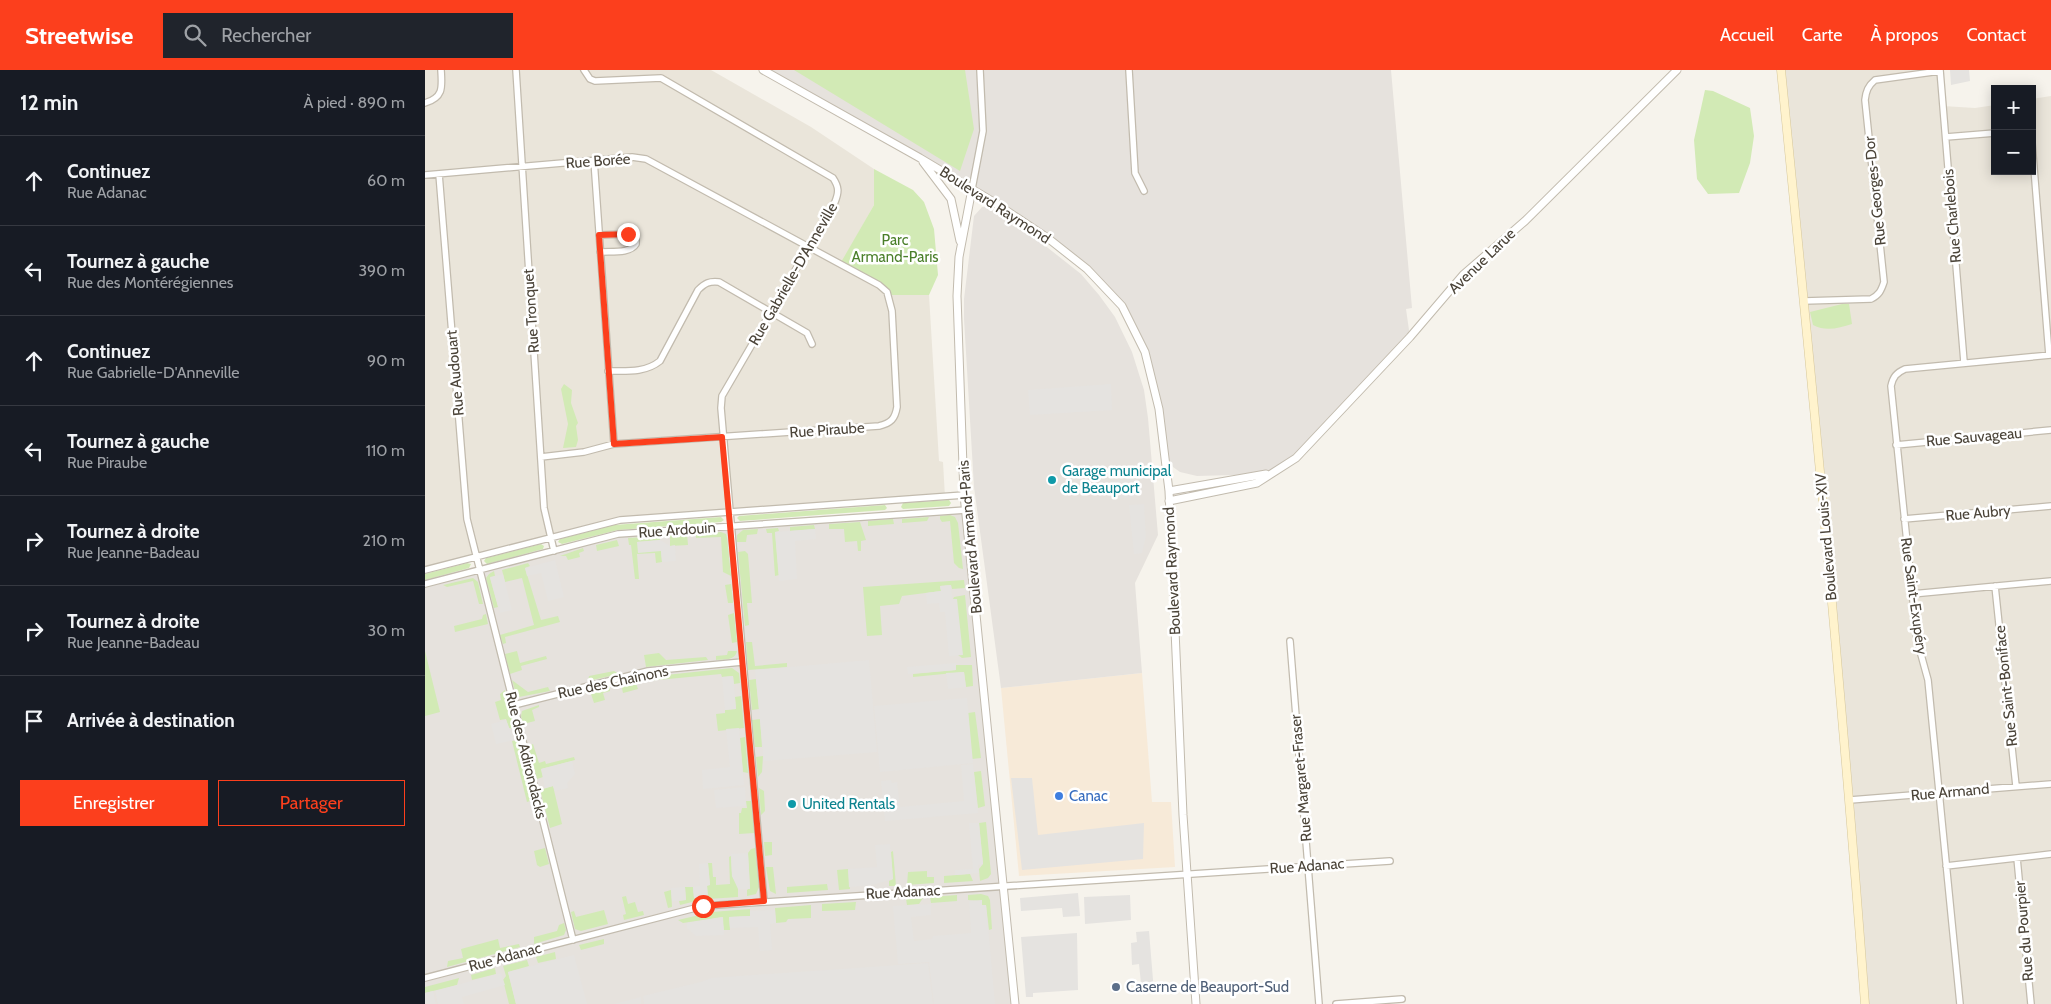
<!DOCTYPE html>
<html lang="fr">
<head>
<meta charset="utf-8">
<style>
  body { margin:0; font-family:Cabin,sans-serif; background:#20242c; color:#f1f3f6 }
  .controls { position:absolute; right:15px; top:15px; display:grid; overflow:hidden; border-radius:0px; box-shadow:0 2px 12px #0003 }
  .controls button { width:45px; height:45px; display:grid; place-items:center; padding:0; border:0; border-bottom:1px solid #363941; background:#171b24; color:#f1f3f6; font:25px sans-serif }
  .stop { position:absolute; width:15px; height:15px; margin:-11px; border:4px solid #fc3f1d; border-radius:50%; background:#fff }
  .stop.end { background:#fc3f1d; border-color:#fff; box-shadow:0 1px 5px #0008 }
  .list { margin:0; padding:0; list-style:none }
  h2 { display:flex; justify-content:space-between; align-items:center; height:65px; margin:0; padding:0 20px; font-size:21px }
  h2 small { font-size:16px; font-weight:400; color:#9ea1a6 }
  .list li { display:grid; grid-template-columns:32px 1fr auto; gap:15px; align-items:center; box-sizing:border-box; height:90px; padding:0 20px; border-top:1px solid #363941 }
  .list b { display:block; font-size:19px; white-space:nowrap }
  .list p { margin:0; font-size:16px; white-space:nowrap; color:#9ea1a6 }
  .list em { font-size:16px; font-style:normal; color:#9ea1a6 }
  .actions { display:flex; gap:10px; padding:15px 20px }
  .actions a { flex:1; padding:11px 0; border:1px solid #fc3f1d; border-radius:0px; text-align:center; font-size:18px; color:#fc3f1d }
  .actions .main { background:#fc3f1d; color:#fff }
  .icon { flex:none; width:28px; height:28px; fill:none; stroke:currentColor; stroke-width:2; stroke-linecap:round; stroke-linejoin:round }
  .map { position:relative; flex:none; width:1626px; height:934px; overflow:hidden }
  header { display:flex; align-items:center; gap:30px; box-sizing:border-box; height:70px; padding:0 25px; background:#fc3f1d; color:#fff }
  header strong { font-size:24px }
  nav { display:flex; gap:28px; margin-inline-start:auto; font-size:18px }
  .search { width:350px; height:45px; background:#20242c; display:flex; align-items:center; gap:12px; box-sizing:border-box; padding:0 18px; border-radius:0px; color:#9ea1a6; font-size:19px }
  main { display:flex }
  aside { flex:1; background:#171b24 }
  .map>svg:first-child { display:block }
</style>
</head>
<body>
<header>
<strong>Streetwise</strong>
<div class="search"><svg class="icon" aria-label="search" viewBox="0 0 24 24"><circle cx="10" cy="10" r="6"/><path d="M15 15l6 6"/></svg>Rechercher</div>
<nav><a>Accueil</a><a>Carte</a><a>À propos</a><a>Contact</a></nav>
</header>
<main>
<aside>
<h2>12 min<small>À pied · 890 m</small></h2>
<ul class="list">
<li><svg class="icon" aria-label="ahead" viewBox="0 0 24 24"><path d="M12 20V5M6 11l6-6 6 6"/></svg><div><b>Continuez</b><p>Rue Adanac</p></div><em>60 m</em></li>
<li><svg class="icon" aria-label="left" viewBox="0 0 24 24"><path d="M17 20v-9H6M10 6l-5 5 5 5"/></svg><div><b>Tournez à gauche</b><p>Rue des Montérégiennes</p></div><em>390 m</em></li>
<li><svg class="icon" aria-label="ahead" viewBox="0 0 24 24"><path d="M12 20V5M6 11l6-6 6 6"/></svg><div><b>Continuez</b><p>Rue Gabrielle-D'Anneville</p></div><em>90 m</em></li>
<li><svg class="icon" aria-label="left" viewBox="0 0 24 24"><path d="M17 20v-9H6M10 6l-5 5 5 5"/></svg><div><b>Tournez à gauche</b><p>Rue Piraube</p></div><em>110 m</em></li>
<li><svg class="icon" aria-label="right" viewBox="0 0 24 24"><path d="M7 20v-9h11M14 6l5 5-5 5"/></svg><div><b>Tournez à droite</b><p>Rue Jeanne-Badeau</p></div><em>210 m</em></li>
<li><svg class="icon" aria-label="right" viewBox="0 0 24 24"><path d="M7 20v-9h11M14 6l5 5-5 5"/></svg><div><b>Tournez à droite</b><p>Rue Jeanne-Badeau</p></div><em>30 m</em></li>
<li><svg class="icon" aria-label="arrive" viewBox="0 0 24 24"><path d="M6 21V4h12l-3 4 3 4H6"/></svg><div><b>Arrivée à destination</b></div></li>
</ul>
<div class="actions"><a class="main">Enregistrer</a><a>Partager</a></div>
</aside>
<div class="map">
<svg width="1626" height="934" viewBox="0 0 1626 934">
  <rect width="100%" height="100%" fill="#f6f3ec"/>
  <!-- residential -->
  <path fill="#eae5da" d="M0,0h286l100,57 63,42v36l-33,59 38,21 9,10h41l10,166 4,1 2,35 -325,23 -195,50z
    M1358,0h156l4,36 32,2 20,-3v66h37v-72l19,-3v908h-185z"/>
  <!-- commercial -->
  <path fill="#f7ead8" d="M717,603l10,129h19l4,65 -156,9 -18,-188z"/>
  <!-- industrial -->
  <path fill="#e6e2dd" d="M338,0h628l21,238 -6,1 4,28 -114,121 -27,16 -72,2 -17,-4 -7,-5 -7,-12 -21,-103 -23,-46 -35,-37 -62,-47z
    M557,137h7l16,7 76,60 18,21 16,22 17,35 12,38 4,28 10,117 -23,48 7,90 -141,15 -27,-201 -10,-168v-20l10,-83z
    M541,440l49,494h-590v-420l193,-50z"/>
  <!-- green -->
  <path fill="#d2eab5" d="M369,0h171l9,59 -14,42z
    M1280,20l8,1 37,17 4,28 -4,27 -11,30 -31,1 -11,-15 -3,-39z
    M449,99l39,21 11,12 10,27 4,46 -9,20h-41l-1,-3 -47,-28 34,-59z
    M1417,234h7l3,20c-13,4 -26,8 -39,1l-3,-13z
    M139,314l8,6 -1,13 7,20 -2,3 2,14 -2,7 -13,1 5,-24 -7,-35z
    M524,430l2,3 -2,3 -46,3 -2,-2 2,-4z
    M460,435l2,3 -2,2 -145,11 -3,-3 2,-2z
    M525,445l5,2 3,6 5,46 -4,-1 -5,-5 -4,-42 -8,1 -2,-3v-3z
    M296,447l3,3 -3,2 -103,8 -56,14 -4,-2 2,-3 54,-14z
    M504,447l-2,4 -25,2v-4z
    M468,449l1,5 -26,2v-5z
    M435,452l6,18 -5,1v10h-3l-1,-10 -12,1 -1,-13h-15v-5z
    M389,455l1,4 -25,2v-4z
    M353,458l1,3 -4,1 4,43 -4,1 -3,-43h-5l-1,-4z
    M333,459l-1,5 -10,1 -1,7h-9v-7l6,-5z
    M296,462l5,2 1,4 4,38 -8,-4 -2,-35 -25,1v-4z
    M262,464l1,11 -18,1v-11z
    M234,466l1,4 -23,2 24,9 1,11 -6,1 -1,-10 -18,1 2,25h-4l-4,-34h-2l-1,-7z
    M192,470l2,6 -22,5 -1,-6z
    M116,474l3,2 -1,3 -56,15 -3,-3 2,-3z
    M158,478l1,3 -5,2 1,4 -12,3 -2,-4h-6z
    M320,481l3,3 4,49h-5l2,22 -4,1 -7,-74z
    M42,493l4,1 -2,4 -44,12v-6z
    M103,493l2,3 -5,2 16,52 17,-4 2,6 -55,15 1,6 -3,1 -3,-9 34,-10 -12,-47 -17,4 -3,-12z
    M69,501l1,5 -5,2 8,29 -4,1 -8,-30 3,-4z
    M48,508l5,4 5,22h-4l-6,-23 -26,6 -4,-2z
    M539,510l1,8 -13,1 -1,-4 -11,1 1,5 -39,5 -3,8 -19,2 2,29 -15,1 -4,-49z
    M306,514l2,19h-5l-3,-18z
    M540,525l6,62 -9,1 -4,-3h4l-9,-56 1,-2z
    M309,543l3,29 -5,1 -4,-28z
    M61,544l2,10 -33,8 -1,-6 28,-7 1,-4z
    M321,572h6l3,24 32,-3v4l-39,3z
    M0,581l15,61 -15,4z
    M92,581l3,12 26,-7 1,3 -26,7 1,4 -12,4 -5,-20z
    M303,581h9c-2,10 -13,8 -21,9v-4l11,-1z
    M234,583l7,7 40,-3 2,3 -62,7 -2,-12z
    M531,595h16l1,21 -7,1 -2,-15 -51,5v-3l43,-4z
    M307,598l7,5 1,10 -6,1 -1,-8 -11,1 -1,-3 -74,7v-4z
    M189,601l5,3 -31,7 1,-5z
    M331,609l3,30 -7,1 -3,-30z
    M87,610l16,12 20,-5 2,4 -31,6 -3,-3z
    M210,610l3,9 -15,4 -2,-9z
    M185,616v5l-7,2 2,7 -11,3 -3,-9 -7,-1z
    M80,620l10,39 -6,-1 -3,-9 -6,1 -5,-18 6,-2 -1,-6z
    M316,626l3,32 -26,3 -2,-17 9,-1v-3l11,-1 -1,-12z
    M114,635v2l-7,3 3,11 -12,3 -2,-8 1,-5z
    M550,642l6,46 -9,1 -4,-46z
    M335,649l2,28h-7l-3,-27z
    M320,667l3,36 -5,-1 -3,-34z
    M93,670l15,60 -6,2 -15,-61z
    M108,674l6,19 6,-2 1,3 28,-7 1,3 -34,9 2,8 -6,2 -9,-33z
    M338,686l-1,16 -4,5 -2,-20z
    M556,701l4,35 -7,2 -4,-36z
    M128,716l9,38 -12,4 -10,-38z
    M334,718l5,3 1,20 -4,4z
    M321,731h5l3,32 -15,1v-21h2l1,-5h5z
    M561,752l5,52 -3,4 -8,3 -1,-12 4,-5 -4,-41z
    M339,772h8v13l-7,1z
    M120,778l4,16 -9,3 -3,-2 -3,-14z
    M330,778l4,39 -3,7 -9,2v-6l3,-2 -2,-35 3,-4z
    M468,781l3,35h-7v-5l4,-2 -2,-27z
    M306,786l1,20 6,10v11l-30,2 -1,-14h3l-2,-22h4l1,14h3v8l14,-1 -1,-27z
    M341,797h7l3,27 -6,-3z
    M423,799l2,20 -11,1 -2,-20z
    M502,801v6h7v6l-27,2 1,-13z
    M545,804l3,7 -29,2v-7z
    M402,814l1,6 -41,3v-6z
    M260,817h8l1,11h6v2l-20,5 -1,-4 7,-1z
    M246,820l1,17 -4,1 -4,-16z
    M556,824l7,2 2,4 2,29 -3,1 -3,-25h-4l-1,-4 -13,-1v-5z
    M532,825v6l-26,2 -1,-6z
    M201,826l2,8 7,-2 3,10 5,-1 1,4 -20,5 -1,-5 3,-1 -4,-17z
    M498,828l-4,6 -12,1 -1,-6z
    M431,832l-1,8 -33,1v-7z
    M386,835v13l-23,1 -2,3 -10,1 -1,-15z
    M325,839v7l-21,1 1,13h-6l-2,-13 -39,6 -5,-3 34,-8z
    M179,840l4,14 -27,7 -6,-2 -4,-17 3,-1 2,6z
    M139,853l2,7 -2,5 -30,9v-7l23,-6 2,-6z
    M73,869l2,9 19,-4 1,3 -73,20 1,-6 15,-3 -2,-9z
    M179,869v5l-23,6 -2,-5z
    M130,882l1,7 -18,4 -2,-6z
    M102,890l2,6 -21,6 8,32h-7l-6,-24 3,-4 -3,-10z
    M70,898l1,6 -24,6 -1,-5z
    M34,908l-2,7 -32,8v-6z"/>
  <!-- parking -->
  <path fill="#e5e3e0" d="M1525,0h19l1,11 -19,4z
    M686,314l1,26 -82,5 -2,-25z
    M710,409l1,18 -25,2 -1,-18z
    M719,434l2,32 -4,17 -8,1 -5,-49z
    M390,459l1,10 -21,2 2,38 -18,2 -4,-49z
    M235,470l10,6 5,-1 1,16 -14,1 -1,-11 -23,2 -1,-11z
    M130,490l9,37 -16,4 -7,-28 -14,3 -2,-8z
    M78,504l9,36 -12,3 -10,-36z
    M526,515l1,14h5l6,56 -14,1 -4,-44h-5l-1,-9 -12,1 -1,-11 15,-2 -1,-5z
    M444,590l8,92 -113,9 -9,-91z
    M531,593v7l-48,4 -1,-7z
    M539,602l2,15 -18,2 -2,-16z
    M308,606l3,33 -11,1 -3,-33z
    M542,628l6,65 -93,9 -6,-66z
    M81,650l8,20 -18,4 -5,-20z
    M314,658l5,57 -41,4 -1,-19 28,-3 -4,-38z
    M147,691l3,13 -8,9 1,5 -13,3 -2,-5 -8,2 -4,-19z
    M548,694l5,49 -93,8 -4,-40 10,-1 1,3 5,-1 3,25 64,-6 -3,-36z
    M586,708h21l6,57 106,-12 -1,36 -121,11z
    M320,717l1,19 -30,2 -2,-18z
    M544,753h10l4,41 -5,1 1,8 -24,2v-5l18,-1z
    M465,774l3,35 -21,6 -23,2 -1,-18 29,-2 -2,-22z
    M323,783l2,36h-12l-6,-13 -1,-22z
    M283,793l2,22 -3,1 1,11 -14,1 -1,-11 7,-1 -1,-22z
    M260,817l1,13 -14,1 -1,-13z
    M653,823l2,23 -17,1 -1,-9 -41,3 -1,-13z
    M705,825l1,25 -46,4 -1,-27z
    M557,830v5h4l9,99h-61l-5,-42 -31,2 -5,-58 38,-2v11l-20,2 3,24 18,-2 1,-3 38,-3 -2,-32z
    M350,840l1,13 -6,1 2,26 -12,1 -2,-24 -28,1 -1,-11 21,-1v-5z
    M298,847l1,18 -28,1 -9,-8v-5z
    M724,861l5,61 -12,1 -3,-29 -7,1 -1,-22 6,-1 -1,-10z
    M652,863l1,57 -45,3v4h-7l-5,-60z
    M149,885l13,49h-71l-8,-32z
    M503,893l5,41h-289l-1,-8 58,-14 10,-4z
    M76,903l4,12 -43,12 2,7h-26l-3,-13z
    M8,921l3,13h-11v-11z
    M216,927v7h-27z"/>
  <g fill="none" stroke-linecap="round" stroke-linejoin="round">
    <defs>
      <path id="minor" d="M91,0l28,438 10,43
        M159,0l6,9 5,2 66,-3 172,100c6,9 6,14 2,24l-113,194 -1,12 43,493
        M704,0l6,103 9,18
        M1515,0l24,292
        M0,33c19,-6 17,-16 16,-33
        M1521,67l49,-4
        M1607,73l17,212
        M169,90l20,284
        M14,104l28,345 106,421
        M0,105l207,-18 14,2 233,126 8,7 5,19 5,96c-2,12 -6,16 -18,19l-265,18 -30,8 -43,5
        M547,119l11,-58 -3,-61
        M174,165l29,-1 8,6v4c-6,10 -25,7 -36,8
        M1379,231l67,-2c8,-4 10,-8 13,-17l-19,-182c1,-9 3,-14 10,-20l65,-9
        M183,301c19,0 37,2 52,-10l38,-71c7,-7 11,-9 21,-8l88,51 5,11
        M1471,375l155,-15
        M1479,449l147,-13
        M0,500l195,-50 344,-25
        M0,514l193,-50 348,-24
        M1570,516l21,200
        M1487,524l139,-13
        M865,571l29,363
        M89,635l134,-34 94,-9
        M1425,730l201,-16
        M1592,788l14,146
        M1521,796l105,-12
        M0,908l278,-72 687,-45
        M911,934l66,-5
        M1535,934l-32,-324 -11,-40 -26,-254c2,-9 5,-13 14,-17l146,-14"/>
      <path id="tertiary" d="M338,0l157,88 72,43 57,38 38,30 35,37 23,46 14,57 10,82 14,324 13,189
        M498,92l28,37 9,42
        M547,119l-13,68 -2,39 7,199 51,509
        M744,421l97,-17
        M744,431l88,-18 39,-25 114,-121 53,-62 62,-54 152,-151"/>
      <path id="secondary" d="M1356,0c31,311 61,622 84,934"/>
    </defs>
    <!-- minor casing -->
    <use href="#minor" stroke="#c2bbae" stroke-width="8"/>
    <!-- tertiary casing -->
    <use href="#tertiary" stroke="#c2bbae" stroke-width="9"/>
    <!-- secondary casing -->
    <use href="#secondary" stroke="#d6c79b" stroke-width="9"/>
    <!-- minor -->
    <use href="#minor" stroke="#fff" stroke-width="5.5"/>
    <!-- tertiary -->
    <use href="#tertiary" stroke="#fff" stroke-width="7"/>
    <!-- secondary -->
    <use href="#secondary" stroke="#fff3cd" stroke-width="8"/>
  </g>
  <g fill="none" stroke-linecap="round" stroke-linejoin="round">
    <!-- route -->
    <path stroke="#fc3f1d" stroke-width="6" d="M203,164l-29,1 15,209 108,-7 42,464 -61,5"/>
  </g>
  <!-- markers -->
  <g fill="#0f9aa8" stroke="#fff" stroke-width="2">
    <circle cx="627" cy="410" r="5"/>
    <circle cx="367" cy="734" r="5"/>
  </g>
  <circle fill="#3f7fe0" stroke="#fff" stroke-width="2" cx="634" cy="726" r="5"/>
  <circle fill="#5c6f8a" stroke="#fff" stroke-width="2" cx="691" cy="917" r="5"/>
  <g text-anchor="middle" stroke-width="5" stroke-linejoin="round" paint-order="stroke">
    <!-- street labels -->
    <g font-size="15" fill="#4b4439" stroke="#fff">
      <text transform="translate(173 91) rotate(-4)" y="5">Rue Borée</text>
      <text transform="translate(1450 121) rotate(-96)" y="5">Rue Georges-Dor</text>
      <text transform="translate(570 135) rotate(33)" y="5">Boulevard Raymond</text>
      <text transform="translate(1527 146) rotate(-95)" y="5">Rue Charlebois</text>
      <text transform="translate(1057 191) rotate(-44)" y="5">Avenue Larue</text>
      <text transform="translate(368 204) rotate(-60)" y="5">Rue Gabrielle-D'Anneville</text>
      <text transform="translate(106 241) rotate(-94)" y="5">Rue Tronquet</text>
      <text transform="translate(30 303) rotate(-95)" y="5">Rue Audouart</text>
      <text transform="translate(402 360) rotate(-4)" y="5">Rue Piraube</text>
      <text transform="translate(1549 367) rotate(-5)" y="5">Rue Sauvageau</text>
      <text transform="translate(1553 443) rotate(-5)" y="5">Rue Aubry</text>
      <text transform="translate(252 460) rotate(-4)" y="5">Rue Ardouin</text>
      <text transform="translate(545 467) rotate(-95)" y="5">Boulevard Armand-Paris</text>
      <text transform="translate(1401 467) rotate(-95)" y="5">Boulevard Louis-XIV</text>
      <text transform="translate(747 501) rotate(-93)" y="5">Boulevard Raymond</text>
      <text transform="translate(1489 526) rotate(82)" y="5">Rue Saint-Exupéry</text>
      <text transform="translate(188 612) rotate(-12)" y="5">Rue des Chaînons</text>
      <text transform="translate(1581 616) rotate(-96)" y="5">Rue Saint-Boniface</text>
      <text transform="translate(101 685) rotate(76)" y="5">Rue des Adirondacks</text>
      <text transform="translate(876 708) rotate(-95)" y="5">Rue Margaret-Fraser</text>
      <text transform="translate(1525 722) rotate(-5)" y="5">Rue Armand</text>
      <text transform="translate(882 796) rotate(-4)" y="5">Rue Adanac</text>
      <text transform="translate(478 822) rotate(-3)" y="5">Rue Adanac</text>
      <text transform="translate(1599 861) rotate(-95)" y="5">Rue du Pourpier</text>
      <text transform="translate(80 887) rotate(-15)" y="5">Rue Adanac</text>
    </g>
    <!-- park labels -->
    <g font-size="15" fill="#4a7f2a" stroke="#fff">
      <text x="470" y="175">Parc<tspan x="470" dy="17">Armand-Paris</tspan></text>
    </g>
    <!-- culture labels -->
    <g font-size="15" fill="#0d838f" stroke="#fff" text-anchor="start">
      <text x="637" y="406">Garage municipal<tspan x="637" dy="17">de Beauport</tspan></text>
      <text x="377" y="739">United Rentals</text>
    </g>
    <!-- shop labels -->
    <g font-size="15" fill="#366cbe" stroke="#fff" text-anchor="start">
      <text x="644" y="731">Canac</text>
    </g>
    <!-- service labels -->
    <g font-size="15" fill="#4e5e75" stroke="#fff" text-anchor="start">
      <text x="701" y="922">Caserne de Beauport-Sud</text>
    </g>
  </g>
</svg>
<div class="controls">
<button>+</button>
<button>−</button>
</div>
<div class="stop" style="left:278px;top:836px"></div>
<div class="stop end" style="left:203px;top:164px"></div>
</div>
</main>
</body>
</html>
